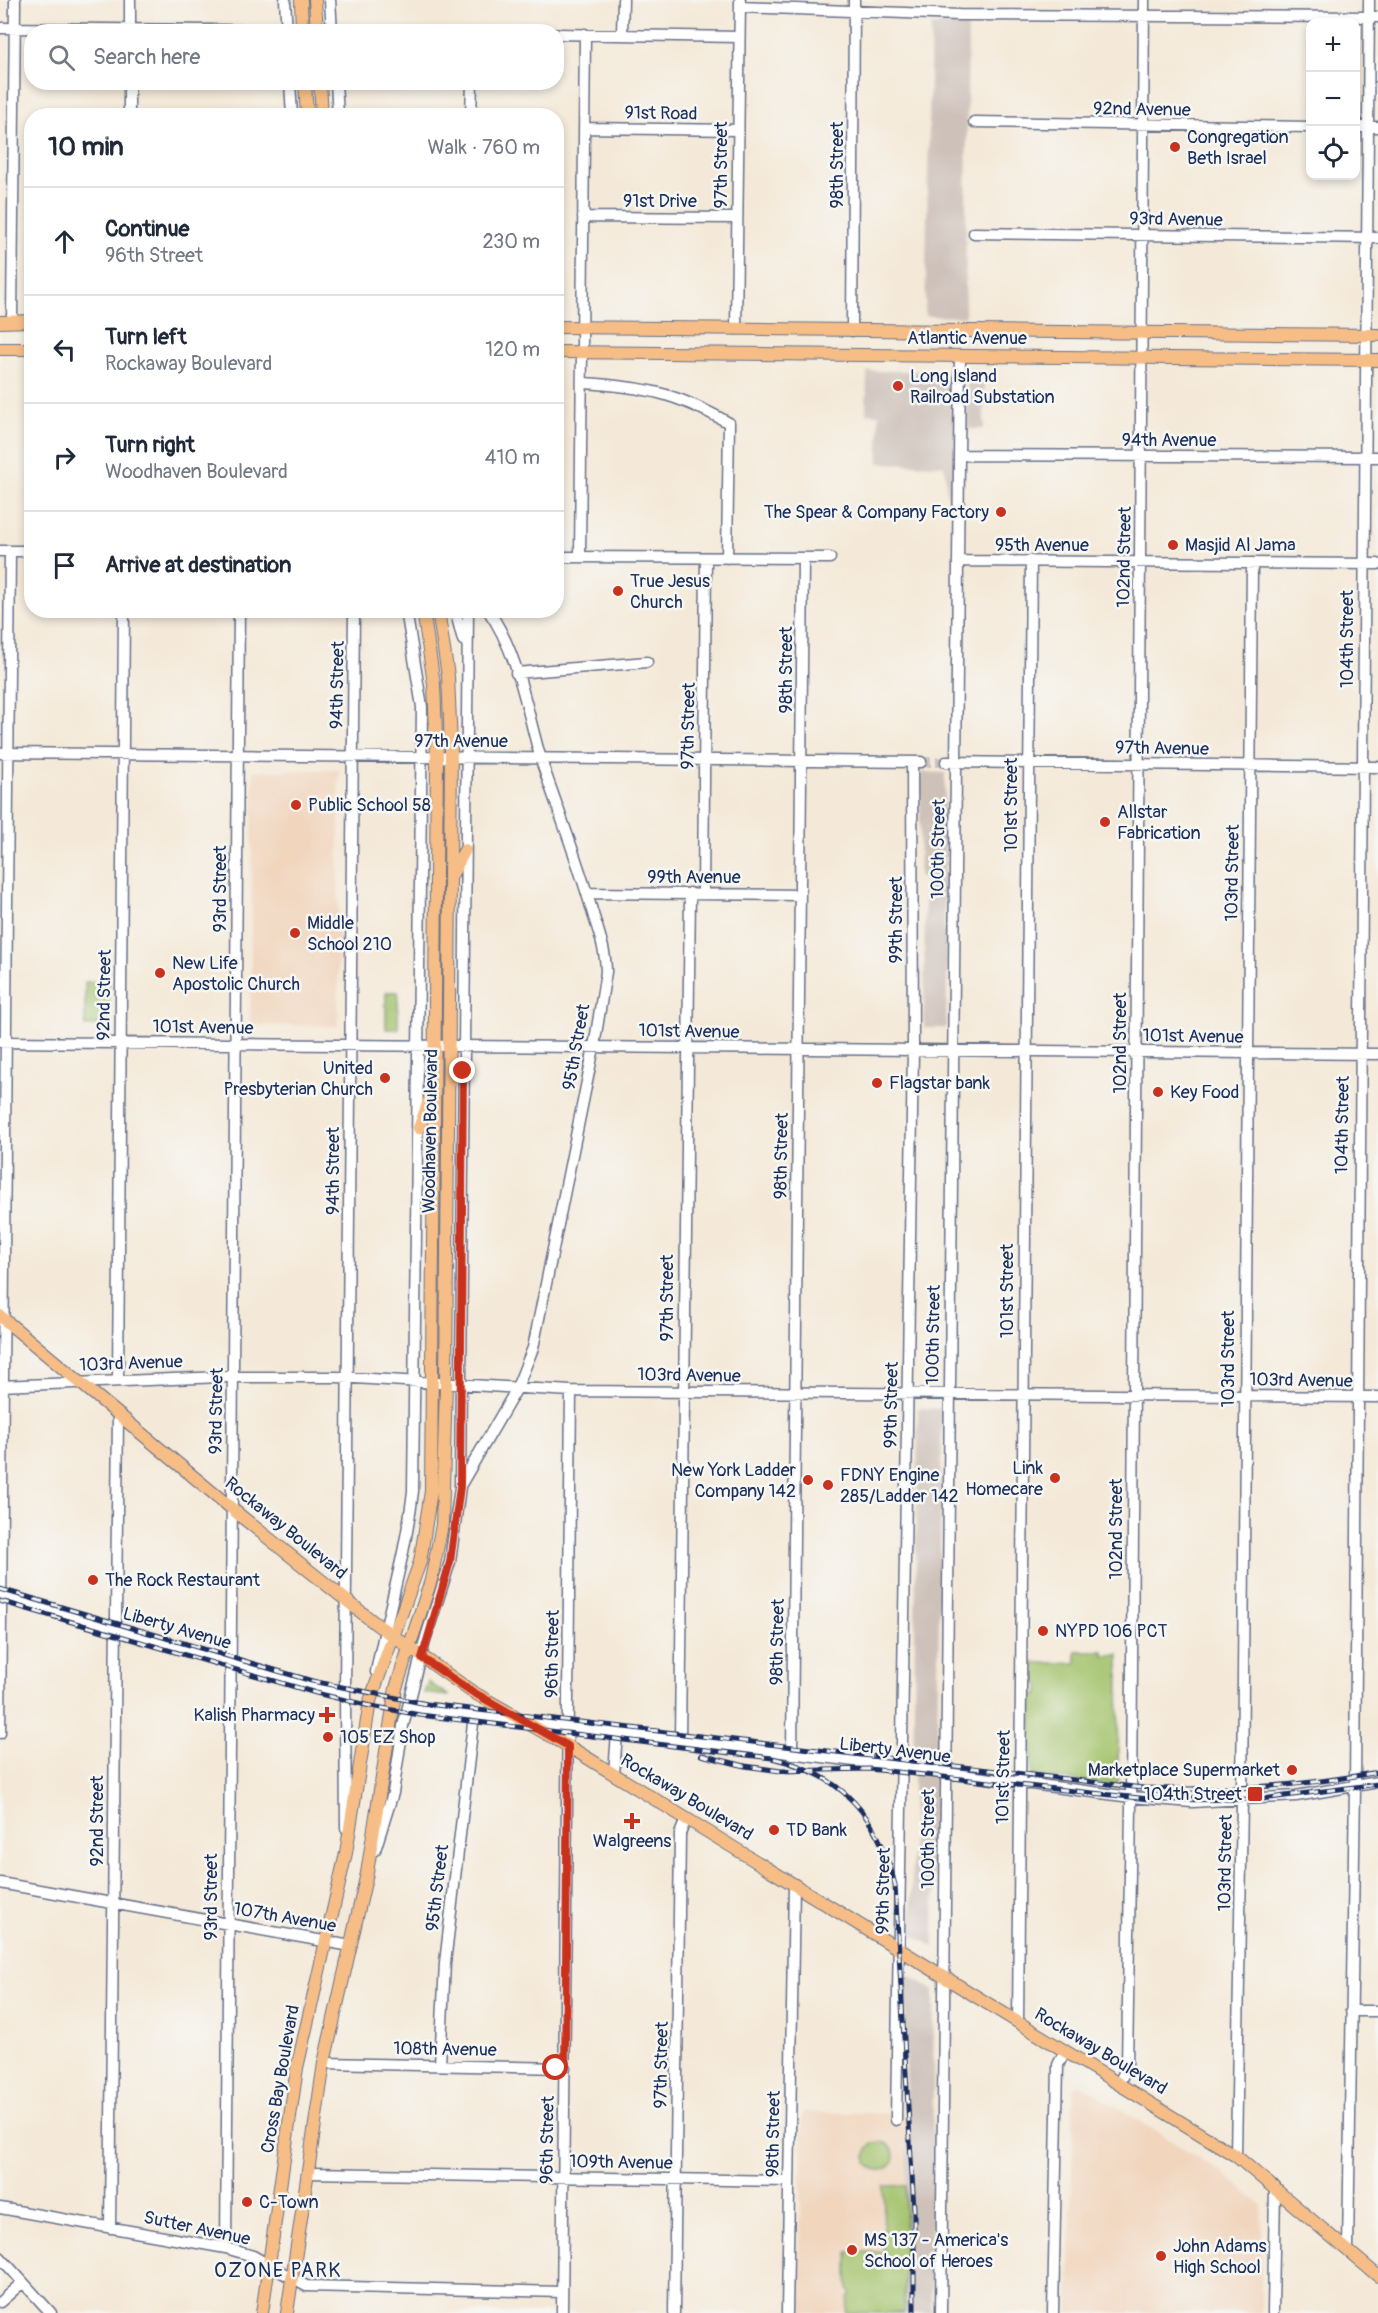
<!DOCTYPE html>
<html lang="en">
<head>
<meta charset="utf-8">
<style>
  body { margin:0; font-family:Pangolin,sans-serif; background:#f2f2f3; color:#1f2937 }
  .controls { position:absolute; right:18px; top:18px; display:grid; overflow:hidden; border-radius:12px; box-shadow:0 3px 9px #0003 }
  .controls button { width:54px; height:54px; display:grid; place-items:center; padding:0; border:0; border-bottom:2px solid #e0e1e3; background:#fff; color:#1f2937; font:30px sans-serif }
  .stop { position:absolute; width:18px; height:18px; margin:-14px; border:4px solid #c8321e; border-radius:50%; background:#fff }
  .stop.end { background:#c8321e; border-color:#fff; box-shadow:0 2px 6px #0008 }
  .list { margin:0; padding:0; list-style:none }
  h2 { display:flex; justify-content:space-between; align-items:center; height:78px; margin:0; padding:0 24px; font-size:26px }
  h2 small { font-size:20px; font-weight:400; color:#747a83 }
  .list li { display:grid; grid-template-columns:39px 1fr auto; gap:18px; align-items:center; box-sizing:border-box; height:108px; padding:0 24px; border-top:2px solid #e0e1e3 }
  .list b { display:block; font-size:22px; white-space:nowrap }
  .list p { margin:0; font-size:20px; white-space:nowrap; color:#747a83 }
  .list em { font-size:20px; font-style:normal; color:#747a83 }
  .icon { flex:none; width:33px; height:33px; fill:none; stroke:currentColor; stroke-width:2; stroke-linecap:round; stroke-linejoin:round }
  .map { position:relative; flex:none; width:1378px; height:2313px; overflow:hidden }
  .search { position:absolute; background:#fff; box-shadow:0 3px 9px #0003; left:24px; top:24px; width:540px; height:66px; display:flex; align-items:center; gap:15px; box-sizing:border-box; padding:0 21px; border-radius:24px; color:#747a83; font-size:22px }
  .panel { position:absolute; background:#fff; box-shadow:0 3px 9px #0003; left:24px; top:108px; width:540px; height:510px; border-radius:24px }
  .map>svg:first-child { display:block }
</style>
</head>
<body>
<div class="map">
<svg width="1378" height="2313" viewBox="0 0 1378 2313">
  <rect width="100%" height="100%" fill="#f6f6f2"/>
  <filter id="ink" filterUnits="userSpaceOnUse"><feTurbulence type="fractalNoise" baseFrequency=".0167" numOctaves="2"/><feDisplacementMap in="SourceGraphic" scale="12" xChannelSelector="R" yChannelSelector="G"/><feConvolveMatrix kernelMatrix="1 2 1 2 8 2 1 2 1" color-interpolation-filters="sRGB"/></filter>
  <filter id="wash" filterUnits="userSpaceOnUse"><feTurbulence type="fractalNoise" baseFrequency=".008" numOctaves="4" result="noise"/><feDisplacementMap in="SourceGraphic" scale="24" xChannelSelector="R" yChannelSelector="G"/><feGaussianBlur stdDeviation="1.35" result="paint"/><feColorMatrix in="noise" values="0 0 0 0 0 0 0 0 0 0 0 0 0 0 0 0 0 1.4 0 .05"/><feComposite in="paint" operator="in"/></filter>
  <g filter="url(#wash)">
    <rect width="100%" height="100%" fill="#f4e9d8"/>
    <!-- built -->
    <path fill="#f1d5bd" d="M339,770l-1,256 -88,-1 3,-254z
      M1080,2084l143,89 39,32 -1,108h-192l5,-226z
      M802,2112l105,2 -3,199h-105z"/>
    <!-- industrial -->
    <path fill="#cec1ba" d="M968,24l-3,293 -40,-1 6,-291z
      M867,371h89l-1,127h-7l-4,-33 -65,-2v-49l-13,-1z
      M967,371h17v58h-17z
      M921,772l24,1 -1,158h4l-2,97h-22l1,-151h-6z
      M918,1408l24,1 -8,538 -23,-14z
      M905,1973l29,17 -3,323h-27l3,-182z"/>
    <!-- green -->
    <path fill="#a3c26a" stroke="#5f7864" stroke-width="1.5" d="M85,982h24v43l-24,1z
      M386,992h12v37h-12z
      M1076,1651h28v4h15l-1,130 -86,-9v-82h7v-10l-7,-1v-20h44z
      M428,1682l21,14 -25,-3z
      M866 2156a14 14 0 1 1 28 0a14 14 0 1 1-28 0Z
      M884,2186h22l-2,127h-57l1,-14 3,-7 -3,-2v-38h35z"/>
  </g>
  <g filter="url(#ink)">
    <g fill="none" stroke-linecap="round" stroke-linejoin="round">
      <!-- minor-tunnel -->
      <path stroke="#c9c4c0" stroke-width="10" stroke-dasharray="10 5" stroke-linecap="butt" d="M921,762h25"/>
      <defs>
        <path id="minor" d="M285,0l2,32
          M330,0l2,32
          M740,7l219,8 419,2
          M0,28l410,4
          M130,32v-32
          M622,33l1,-33
          M556,34l183,3
          M290,82l2,34
          M336,82l2,34
          M129,116v-34
          M471,116l1,-34
          M974,122l336,5
          M1356,127h22
          M584,128l154,2
          M583,217l154,1
          M974,233l404,5
          M12,321l3,-321
          M736,329l4,-329
          M852,331l2,-331
          M583,383c61,4 91,9 146,40l-2,135
          M960,455l418,2
          M0,551h32
          M556,557l274,1
          M580,557l5,-523
          M959,561l419,3
          M455,610l8,30
          M516,673l131,-11
          M0,753l921,9
          M946,762l432,5
          M587,893l213,2
          M703,893l3,-334
          M0,1042l1378,12
          M118,1380l6,-770
          M0,1386l222,-9h115l234,14 807,6
          M460,1486l56,-96 17,-42 61,-301 12,-75c0,-20 -7,-39 -13,-58 -14,-50 -33,-99 -50,-148 -16,-51 -23,-111 -55,-156
          M0,1593l345,102
          M376,1672c12,-62 30,-118 37,-181l9,-784 -16,-97
          M408,1708l431,51 292,38 61,5 104,-6 82,-14
          M0,1733l10,-1182
          M680,1740l10,-847
          M792,1754l11,-1195
          M614,1774l3,-42
          M346,1828l-1,-133 9,-1085
          M375,1850l18,-57 10,-67 23,-89 24,-75 10,-75 8,-877
          M0,1883l351,63
          M1351,2011h27
          M1018,2022l13,-1461
          M324,2063l241,5
          M440,2065l5,-102 29,-248
          M1119,2083l8,-16 4,-261 13,-1806
          M896,2120l17,-1070 -1,-287
          M1236,2156l6,-355 10,-1238
          M309,2173l480,8
          M0,2208l226,40 27,8 53,30 256,6
          M110,2228l8,-814
          M226,2248l13,-1638
          M1348,2250l7,-462 14,-1788
          M0,2257l51,56
          M0,2302l23,-20
          M562,2313l9,-922
          M674,2313l6,-479 6,-15
          M787,2313l7,-429
          M941,2313l19,-1956
          M1053,2313l5,-248 7,-14
          M1273,2313l2,-126"/>
        <path id="major" d="M301,0l1,32
          M315,0l2,32
          M305,82l2,34
          M320,82l2,34
          M0,322l32,-1
          M556,327l822,8
          M0,349h32
          M556,352l822,8
          M451,876l14,-26
          M419,1128l11,-30
          M0,1316l242,201 134,107 95,67 97,55 668,410 142,120
          M262,2313l35,-245 49,-215 24,-152 50,-139 11,-71 6,-733 -3,-74 -11,-74
          M287,2313l37,-250 43,-190 29,-185 35,-108 11,-55 4,-142 5,-637 -3,-70 -10,-66"/>
      </defs>
      <!-- minor casing -->
      <use href="#minor" stroke="#677089" stroke-width="13"/>
      <!-- major casing -->
      <use href="#major" stroke="#677089" stroke-width="14"/>
      <!-- minor -->
      <use href="#minor" stroke="#fff" stroke-width="10"/>
      <!-- major -->
      <use href="#major" stroke="#f6be86" stroke-width="12"/>
      <defs>
        <path id="rail" d="M0,1589l312,92 115,23 716,84c79,3 157,-1 235,-16
          M0,1601l316,92 50,12 54,10 352,43c70,16 107,59 123,127l19,324v104
          M701,1755l44,11 36,5 88,-2 289,31 104,-1 116,-15"/>
      </defs>
      <!-- rail casing -->
      <use href="#rail" stroke="#1b2f5e" stroke-width="5"/>
      <!-- rail -->
      <use href="#rail" stroke="#f6f6f2" stroke-width="3" stroke-dasharray="9" stroke-linecap="butt"/>
    </g>
  </g>
  <g fill="none" stroke-linecap="round" stroke-linejoin="round" filter="url(#ink)">
    <!-- route -->
    <path stroke="#c8321e" stroke-width="8" d="M463,1071l-3,416 -10,75 -28,96 49,33 97,55 -3,322h-9"/>
  </g>
  <!-- markers -->
  <g fill="#c8321e" stroke="#f6f6f2" stroke-width="2">
    <circle cx="1175" cy="147" r="6"/>
    <circle cx="898" cy="386" r="6"/>
    <circle cx="1001" cy="512" r="6"/>
    <circle cx="1173" cy="545" r="6"/>
    <circle cx="618" cy="591" r="6"/>
    <circle cx="296" cy="805" r="6"/>
    <circle cx="1105" cy="822" r="6"/>
    <circle cx="295" cy="933" r="6"/>
    <circle cx="160" cy="973" r="6"/>
    <circle cx="385" cy="1078" r="6"/>
    <circle cx="877" cy="1083" r="6"/>
    <circle cx="1158" cy="1092" r="6"/>
    <circle cx="1055" cy="1478" r="6"/>
    <circle cx="808" cy="1480" r="6"/>
    <circle cx="828" cy="1485" r="6"/>
    <circle cx="93" cy="1580" r="6"/>
    <circle cx="1043" cy="1631" r="6"/>
    <path d="M324 1706h6v6h6v6h-6v6h-6v-6h-6v-6h6z"/>
    <circle cx="328" cy="1737" r="6"/>
    <circle cx="1292" cy="1770" r="6"/>
    <rect x="1247" y="1786" width="16" height="16" rx="3"/>
    <path d="M629 1812h6v6h6v6h-6v6h-6v-6h-6v-6h6z"/>
    <circle cx="774" cy="1830" r="6"/>
    <circle cx="247" cy="2202" r="6"/>
    <circle cx="852" cy="2250" r="6"/>
    <circle cx="1161" cy="2256" r="6"/>
  </g>
  <g text-anchor="middle" stroke-width="5" stroke-linejoin="round" paint-order="stroke">
    <!-- street labels -->
    <g font-size="18" fill="#1b2f5e" stroke="#f6f6f2">
      <text transform="translate(1142 109) rotate(1)" y="6">92nd Avenue</text>
      <text transform="translate(661 113) rotate(1)" y="6">91st Road</text>
      <text transform="translate(721 165) rotate(-90)" y="6">97th Street</text>
      <text transform="translate(837 165) rotate(-90)" y="6">98th Street</text>
      <text x="660" y="207">91st Drive</text>
      <text transform="translate(1176 219) rotate(1)" y="6">93rd Avenue</text>
      <text x="967" y="344">Atlantic Avenue</text>
      <text x="1169" y="446">94th Avenue</text>
      <text x="1042" y="551">95th Avenue</text>
      <text transform="translate(1124 557) rotate(-89)" y="6">102nd Street</text>
      <text transform="translate(1347 639) rotate(-90)" y="6">104th Street</text>
      <text transform="translate(786 670) rotate(-90)" y="6">98th Street</text>
      <text transform="translate(337 685) rotate(-89)" y="6">94th Street</text>
      <text transform="translate(688 726) rotate(-89)" y="6">97th Street</text>
      <text x="461" y="747">97th Avenue</text>
      <text transform="translate(1162 748) rotate(1)" y="6">97th Avenue</text>
      <text transform="translate(1011 805) rotate(-90)" y="6">101st Street</text>
      <text transform="translate(938 849) rotate(-89)" y="6">100th Street</text>
      <text transform="translate(1232 873) rotate(-89)" y="6">103rd Street</text>
      <text x="694" y="883">99th Avenue</text>
      <text transform="translate(220 889) rotate(-90)" y="6">93rd Street</text>
      <text transform="translate(896 920) rotate(-90)" y="6">99th Street</text>
      <text transform="translate(104 995) rotate(-89)" y="6">92nd Street</text>
      <text transform="translate(203 1027) rotate(1)" y="6">101st Avenue</text>
      <text transform="translate(689 1031) rotate(1)" y="6">101st Avenue</text>
      <text transform="translate(1193 1036) rotate(1)" y="6">101st Avenue</text>
      <text transform="translate(1120 1043) rotate(-90)" y="6">102nd Street</text>
      <text transform="translate(576 1047) rotate(-80)" y="6">95th Street</text>
      <text transform="translate(1342 1125) rotate(-89)" y="6">104th Street</text>
      <text transform="translate(430 1131) rotate(-89)" y="6">Woodhaven Boulevard</text>
      <text transform="translate(781 1156) rotate(-89)" y="6">98th Street</text>
      <text transform="translate(333 1171) rotate(-90)" y="6">94th Street</text>
      <text transform="translate(1007 1291) rotate(-90)" y="6">101st Street</text>
      <text transform="translate(667 1298) rotate(-90)" y="6">97th Street</text>
      <text transform="translate(933 1335) rotate(-89)" y="6">100th Street</text>
      <text transform="translate(1228 1359) rotate(-90)" y="6">103rd Street</text>
      <text transform="translate(131 1363) rotate(-2)" y="6">103rd Avenue</text>
      <text transform="translate(689 1375) rotate(1)" y="6">103rd Avenue</text>
      <text transform="translate(1301 1380) rotate(1)" y="6">103rd Avenue</text>
      <text transform="translate(891 1405) rotate(-89)" y="6">99th Street</text>
      <text transform="translate(216 1411) rotate(-89)" y="6">93rd Street</text>
      <text transform="translate(286 1528) rotate(39)" y="6">Rockaway Boulevard</text>
      <text transform="translate(1116 1529) rotate(-90)" y="6">102nd Street</text>
      <text transform="translate(177 1628) rotate(16)" y="6">Liberty Avenue</text>
      <text transform="translate(777 1642) rotate(-89)" y="6">98th Street</text>
      <text transform="translate(552 1654) rotate(-89)" y="6">96th Street</text>
      <text transform="translate(895 1750) rotate(7)" y="6">Liberty Avenue</text>
      <text transform="translate(1003 1777) rotate(-89)" y="6">101st Street</text>
      <text transform="translate(687 1797) rotate(31)" y="6">Rockaway Boulevard</text>
      <text transform="translate(97 1821) rotate(-90)" y="6">92nd Street</text>
      <text transform="translate(928 1839) rotate(-90)" y="6">100th Street</text>
      <text transform="translate(1225 1863) rotate(-89)" y="6">103rd Street</text>
      <text transform="translate(437 1888) rotate(-83)" y="6">95th Street</text>
      <text transform="translate(883 1891) rotate(-89)" y="6">99th Street</text>
      <text transform="translate(211 1897) rotate(-90)" y="6">93rd Street</text>
      <text transform="translate(285 1917) rotate(10)" y="6">107th Avenue</text>
      <text transform="translate(445 2049) rotate(1)" y="6">108th Avenue</text>
      <text transform="translate(1101 2051) rotate(31)" y="6">Rockaway Boulevard</text>
      <text transform="translate(661 2065) rotate(-89)" y="6">97th Street</text>
      <text transform="translate(280 2079) rotate(-80)" y="6">Cross Bay Boulevard</text>
      <text transform="translate(773 2134) rotate(-89)" y="6">98th Street</text>
      <text transform="translate(547 2140) rotate(-89)" y="6">96th Street</text>
      <text transform="translate(621 2162) rotate(1)" y="6">109th Avenue</text>
      <text transform="translate(197 2228) rotate(12)" y="6">Sutter Avenue</text>
    </g>
    <!-- poi labels -->
    <g font-size="18" fill="#1b2f5e" stroke="#f6f6f2" text-anchor="start">
      <text x="1187" y="143">Congregation<tspan x="1187" dy="21">Beth Israel</tspan></text>
      <text x="910" y="382">Long Island<tspan x="910" dy="21">Railroad Substation</tspan></text>
      <text x="989" y="518" text-anchor="end">The Spear &amp; Company Factory</text>
      <text x="1185" y="551">Masjid Al Jama</text>
      <text x="630" y="587">True Jesus<tspan x="630" dy="21">Church</tspan></text>
      <text x="308" y="811">Public School 58</text>
      <text x="1117" y="818">Allstar<tspan x="1117" dy="21">Fabrication</tspan></text>
      <text x="307" y="929">Middle<tspan x="307" dy="21">School 210</tspan></text>
      <text x="172" y="969">New Life<tspan x="172" dy="21">Apostolic Church</tspan></text>
      <text x="373" y="1074" text-anchor="end">United<tspan x="373" dy="21">Presbyterian Church</tspan></text>
      <text x="889" y="1089">Flagstar bank</text>
      <text x="1170" y="1098">Key Food</text>
      <text x="1043" y="1474" text-anchor="end">Link<tspan x="1043" dy="21">Homecare</tspan></text>
      <text x="796" y="1476" text-anchor="end">New York Ladder<tspan x="796" dy="21">Company 142</tspan></text>
      <text x="840" y="1481">FDNY Engine<tspan x="840" dy="21">285/Ladder 142</tspan></text>
      <text x="105" y="1586">The Rock Restaurant</text>
      <text x="1055" y="1637">NYPD 106 PCT</text>
      <text x="315" y="1721" text-anchor="end">Kalish Pharmacy</text>
      <text x="340" y="1743">105 EZ Shop</text>
      <text x="1280" y="1776" text-anchor="end">Marketplace Supermarket</text>
      <text x="1242" y="1800" text-anchor="end">104th Street</text>
      <text x="786" y="1836">TD Bank</text>
      <text x="632" y="1847" text-anchor="middle">Walgreens</text>
      <text x="259" y="2208">C-Town</text>
      <text x="864" y="2246">MS 137 - America's<tspan x="864" dy="21">School of Heroes</tspan></text>
      <text x="1173" y="2252">John Adams<tspan x="1173" dy="21">High School</tspan></text>
    </g>
    <!-- neighbourhood labels -->
    <g font-size="20" letter-spacing="1.5" fill="#1b2f5e" stroke="#f6f6f2">
      <text x="278" y="2277">OZONE PARK</text>
    </g>
  </g>
</svg>
<div class="controls">
<button>+</button>
<button>−</button>
<button><svg class="icon" aria-label="locate" viewBox="0 0 24 24"><circle cx="12" cy="12" r="6"/><path d="M12 2v4M12 18v4M2 12h4M18 12h4"/></svg></button>
</div>
<div class="stop" style="left:556px;top:2068px"></div>
<div class="stop end" style="left:463px;top:1071px"></div>
<div class="search"><svg class="icon" aria-label="search" viewBox="0 0 24 24"><circle cx="10" cy="10" r="6"/><path d="M15 15l6 6"/></svg>Search here</div>
<section class="panel">
<h2>10 min<small>Walk · 760 m</small></h2>
<ul class="list">
<li><svg class="icon" aria-label="ahead" viewBox="0 0 24 24"><path d="M12 20V5M6 11l6-6 6 6"/></svg><div><b>Continue</b><p>96th Street</p></div><em>230 m</em></li>
<li><svg class="icon" aria-label="left" viewBox="0 0 24 24"><path d="M17 20v-9H6M10 6l-5 5 5 5"/></svg><div><b>Turn left</b><p>Rockaway Boulevard</p></div><em>120 m</em></li>
<li><svg class="icon" aria-label="right" viewBox="0 0 24 24"><path d="M7 20v-9h11M14 6l5 5-5 5"/></svg><div><b>Turn right</b><p>Woodhaven Boulevard</p></div><em>410 m</em></li>
<li><svg class="icon" aria-label="arrive" viewBox="0 0 24 24"><path d="M6 21V4h12l-3 4 3 4H6"/></svg><div><b>Arrive at destination</b></div></li>
</ul>
</section>
</div>
</body>
</html>
